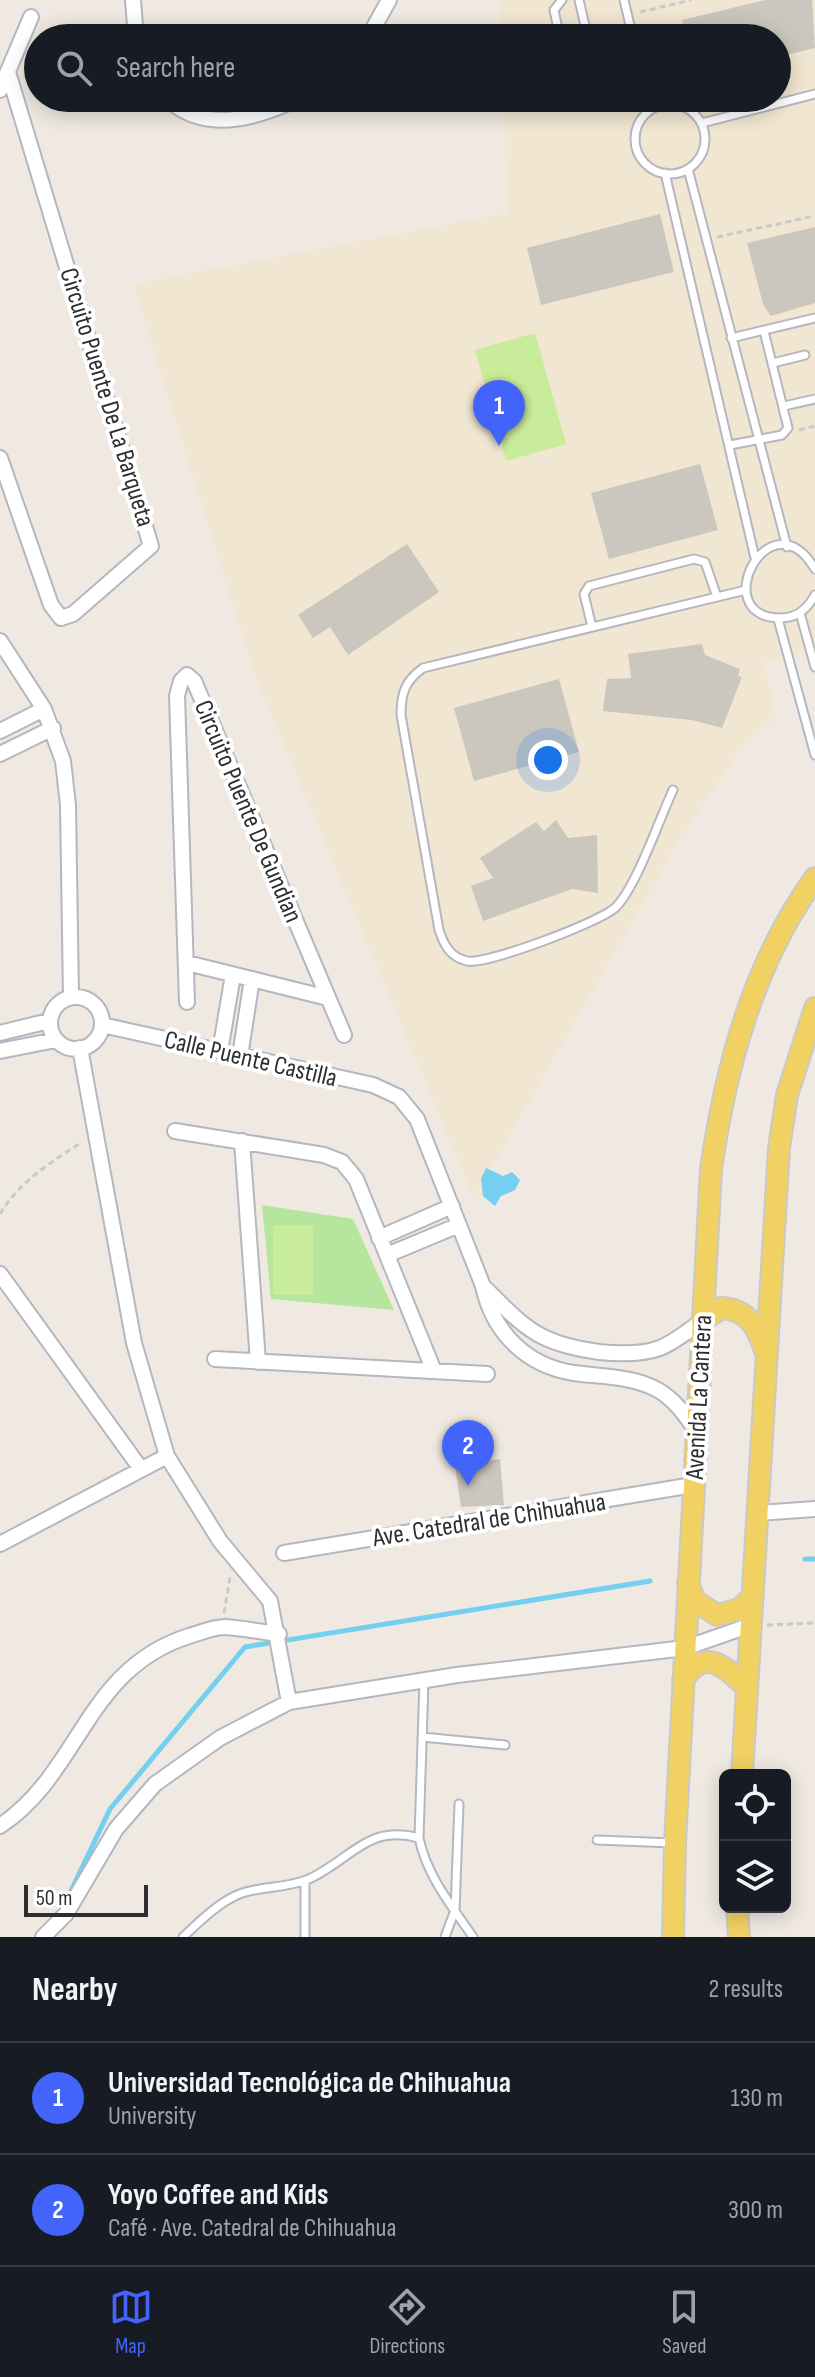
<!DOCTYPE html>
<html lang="en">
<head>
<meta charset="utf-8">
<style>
  body { margin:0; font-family:"Sofia Sans Condensed",sans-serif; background:#20242c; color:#f1f3f6 }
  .controls { position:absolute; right:24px; bottom:24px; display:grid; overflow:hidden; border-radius:12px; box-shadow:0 4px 20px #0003 }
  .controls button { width:72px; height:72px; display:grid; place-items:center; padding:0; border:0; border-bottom:2px solid #363941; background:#171b24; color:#f1f3f6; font:40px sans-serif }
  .scale { position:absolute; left:24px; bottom:20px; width:124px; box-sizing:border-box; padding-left:8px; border:4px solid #2e2e2e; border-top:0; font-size:22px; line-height:28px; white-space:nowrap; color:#2e2e2e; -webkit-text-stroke:6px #fff; paint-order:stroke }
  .you { position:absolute; left:548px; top:760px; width:28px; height:28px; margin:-20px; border:6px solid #fff; border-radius:50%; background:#1a73e8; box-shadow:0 0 0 12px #1a73e833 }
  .badge { display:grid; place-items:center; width:52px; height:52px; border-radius:50%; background:#4264fb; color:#fff; font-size:26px; font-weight:700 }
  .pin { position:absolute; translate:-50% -66px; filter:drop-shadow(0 2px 4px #0008) }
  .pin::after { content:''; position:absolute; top:42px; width:28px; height:24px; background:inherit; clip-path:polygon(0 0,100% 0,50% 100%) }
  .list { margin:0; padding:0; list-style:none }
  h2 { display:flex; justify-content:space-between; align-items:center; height:104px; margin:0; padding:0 32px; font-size:34px }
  h2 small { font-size:26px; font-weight:400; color:#9ea1a6 }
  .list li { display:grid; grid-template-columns:52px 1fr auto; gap:24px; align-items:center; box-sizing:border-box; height:112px; padding:0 32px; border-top:2px solid #363941 }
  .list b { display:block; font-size:30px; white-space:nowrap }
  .list p { margin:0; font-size:26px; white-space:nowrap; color:#9ea1a6 }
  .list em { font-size:26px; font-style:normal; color:#9ea1a6 }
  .icon { flex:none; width:44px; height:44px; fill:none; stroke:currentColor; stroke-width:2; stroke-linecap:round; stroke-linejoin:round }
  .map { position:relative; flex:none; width:815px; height:1937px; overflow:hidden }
  .search { position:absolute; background:#171b24; box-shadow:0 4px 20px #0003; left:24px; right:24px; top:24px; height:88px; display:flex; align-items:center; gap:20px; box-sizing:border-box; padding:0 28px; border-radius:44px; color:#9ea1a6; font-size:30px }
  .sheet { height:328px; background:#171b24 }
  nav { display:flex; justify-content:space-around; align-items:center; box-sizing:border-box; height:112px; border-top:2px solid #363941; background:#171b24; font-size:22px; color:#9ea1a6 }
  nav a { display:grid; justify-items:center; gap:4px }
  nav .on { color:#4264fb }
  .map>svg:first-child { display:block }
</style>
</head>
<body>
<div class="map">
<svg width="815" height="1937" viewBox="0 0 815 1937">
  <rect width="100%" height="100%" fill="#efe9e1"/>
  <!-- education -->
  <path fill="#f0e6d1" d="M498,0h317v651l-51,12 12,54 -34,31 -58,84 -210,366 -219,-522 -122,-392 375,-71 -5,-115h274v-60h-277z"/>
  <!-- green -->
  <path fill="#b6e59e" d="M262,1205l91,14 41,91 -123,-11z"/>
  <!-- pitch -->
  <path fill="#c9ec9a" d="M535,333l31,111 -60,17 -31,-111z
    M273,1225h40v70h-40z"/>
  <!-- water -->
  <path fill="#75cff0" d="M486,1168l17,8 9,-4 8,8 -5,10 -14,6 -6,10 -12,-10 -2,-17z"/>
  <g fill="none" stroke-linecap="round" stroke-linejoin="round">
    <!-- stream -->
    <path stroke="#75cff0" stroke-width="5" d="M805,1559h10
      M68,1897l42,-88 135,-162 405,-66"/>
  </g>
  <!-- building -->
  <path fill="#cbc7bf" d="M765,0h47l3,48 -38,9v-19h-91l-4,-18z
    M660,214l14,58 -133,33 -14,-57z
    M815,227v76l-44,13 -8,-12 -16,-61z
    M700,464l18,66 -109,29 -18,-66z
    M407,544l32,48 -91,63 -18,-28 -17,11 -15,-23z
    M702,644l3,11 35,14 -2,7 4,1 -20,51 -30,-8 -89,-9 4,-32 24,-1 -3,-24z
    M559,679l20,73 -105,29 -20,-73z
    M556,820l12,18 29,-3 1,58 -26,-4 -89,32 -12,-35 22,-8 -13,-20 56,-36 8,9z
    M500,1459l4,46 -43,2 -6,-41z"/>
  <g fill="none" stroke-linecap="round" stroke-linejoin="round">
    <defs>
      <path id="lane" d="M579,0l9,38
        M624,0l9,38
        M560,38l-6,-28 8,-10
        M635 139a35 35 0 1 1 70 0a35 35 0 1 1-70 0Z
        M702,123l113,-29
        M688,169l99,378
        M665,173l90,385
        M731,338l84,-20
        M773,363l32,-8
        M784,406l31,-7
        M730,445l52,-10 6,-7 -24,-97
        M815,569c-45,-76 -110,49 -34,49 16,0 27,-10 34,-23
        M800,613l15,54
        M778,619l37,136
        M592,627l-8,-33 5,-8 105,-27 11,3 12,35
        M673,790c-14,30 -36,95 -57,117 -15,15 -130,58 -149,54 -17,-4 -23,-16 -28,-31l-38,-215c0,-22 4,-34 22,-47l323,-78
        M424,1680l-5,158c8,38 32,67 54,99
        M422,1737l83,8
        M597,1840l75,3
        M305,1881v56
        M183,1937c17,-16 37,-36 59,-44 22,-7 46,-5 67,-14 43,-20 58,-55 110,-41
        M445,1937l10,-27 4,-106"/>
      <path id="street" d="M133,0l3,38
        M368,38l21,-38
        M0,90l31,-73
        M167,98c37,37 91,20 132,0
        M0,458l51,147 10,13 12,-4 78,-68 -143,-474
        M0,641l44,68 19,52 5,44 3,192
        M0,731l44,-22
        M0,754l53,-26
        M187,963l141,35
        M50 1023a26 26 0 1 1 52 0a26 26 0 1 1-52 0Z
        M187,1002l-10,-306 4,-15 6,-6 7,6 150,354
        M102,1025l271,60 26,12 18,22 66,167c10,47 44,80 91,87 28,4 59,3 84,17 17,10 27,25 38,40
        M0,1033l49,-12
        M80,1048l54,295 33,113 53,85 50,60 19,101
        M0,1051l56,-11
        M220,1051l13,-76
        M240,1056l12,-77
        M175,1131l149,24 18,7 14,17 78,192
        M242,1141l16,221
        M379,1238l73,-32
        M387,1255l72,-30
        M0,1274l141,195
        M484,1287c42,42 55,57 115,65 20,2 42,3 61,-4 15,-6 29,-18 42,-27
        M215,1359l272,15
        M758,1513l57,-4
        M0,1544l167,-88
        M284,1553l409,-68
        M0,1826c81,-54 85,-157 189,-190 11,-3 24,-9 36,-9 17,1 36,5 54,7
        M43,1937l23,-23 50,-85 39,-45 65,-46 69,-36 168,-27 228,-27 66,-23"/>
      <path id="primary" d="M702,1321l19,-13c27,1 36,19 44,42
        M688,1583l7,18 22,14 23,-6 12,-12
        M683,1680c22,-34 43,-13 64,8
        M742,1775l37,-627 8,-53 28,-87
        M737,1907l2,30
        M673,1937l2,-94 36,-674c15,-103 42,-205 104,-291"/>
    </defs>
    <!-- lane casing -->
    <use href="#lane" stroke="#b4b7c1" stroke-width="11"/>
    <!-- street casing -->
    <use href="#street" stroke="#b4b7c1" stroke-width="18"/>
    <!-- primary casing -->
    <use href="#primary" stroke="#c9c9c9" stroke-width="24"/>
    <!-- path -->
    <path stroke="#c9c9c9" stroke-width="3" stroke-dasharray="6 4" stroke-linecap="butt" d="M640,12l51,-12
      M717,237l98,-21
      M799,430l16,-4
      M0,1214c20,-33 50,-51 82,-72
      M224,1613l6,-36
      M767,1625l48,-2"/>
    <!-- lane -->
    <use href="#lane" stroke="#fff" stroke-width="7"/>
    <!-- street -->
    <use href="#street" stroke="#fff" stroke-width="14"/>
    <!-- primary -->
    <use href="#primary" stroke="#f2d163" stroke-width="20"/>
  </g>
  <g text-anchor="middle" stroke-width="8" stroke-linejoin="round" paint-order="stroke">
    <!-- street labels -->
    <g font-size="26" fill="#2e2e2e" stroke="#fff">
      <text transform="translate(108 397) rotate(73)" y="9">Circuito Puente De La Barqueta</text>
      <text transform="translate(249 811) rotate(67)" y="9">Circuito Puente De Gundian</text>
      <text transform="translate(251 1058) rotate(13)" y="9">Calle Puente Castilla</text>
      <text transform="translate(698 1397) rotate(-87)" y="9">Avenida La Cantera</text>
      <text transform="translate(489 1519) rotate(-9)" y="9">Ave. Catedral de Chihuahua</text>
    </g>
  </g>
</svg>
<div class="controls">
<button><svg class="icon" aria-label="locate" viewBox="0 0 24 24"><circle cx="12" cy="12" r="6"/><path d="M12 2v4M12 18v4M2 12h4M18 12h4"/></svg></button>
<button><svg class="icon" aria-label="layers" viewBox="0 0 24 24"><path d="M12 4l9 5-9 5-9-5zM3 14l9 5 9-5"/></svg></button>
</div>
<div class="scale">50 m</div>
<div class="you"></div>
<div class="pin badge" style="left:499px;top:446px">1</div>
<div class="pin badge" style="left:468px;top:1486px">2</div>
<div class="search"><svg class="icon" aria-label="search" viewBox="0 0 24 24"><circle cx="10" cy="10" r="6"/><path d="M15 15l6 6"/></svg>Search here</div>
</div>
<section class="sheet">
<h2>Nearby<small>2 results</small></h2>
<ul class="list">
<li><span class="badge">1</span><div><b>Universidad Tecnológica de Chihuahua</b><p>University</p></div><em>130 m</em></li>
<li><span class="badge">2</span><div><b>Yoyo Coffee and Kids</b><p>Café · Ave. Catedral de Chihuahua</p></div><em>300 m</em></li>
</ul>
</section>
<nav>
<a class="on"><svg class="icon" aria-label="map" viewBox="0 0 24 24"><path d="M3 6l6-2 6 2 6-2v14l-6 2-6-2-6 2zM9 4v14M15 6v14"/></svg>Map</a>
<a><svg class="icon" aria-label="directions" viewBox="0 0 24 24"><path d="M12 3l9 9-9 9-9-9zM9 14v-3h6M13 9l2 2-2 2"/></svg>Directions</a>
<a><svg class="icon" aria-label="saved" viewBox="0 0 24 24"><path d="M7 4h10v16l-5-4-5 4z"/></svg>Saved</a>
</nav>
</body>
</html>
